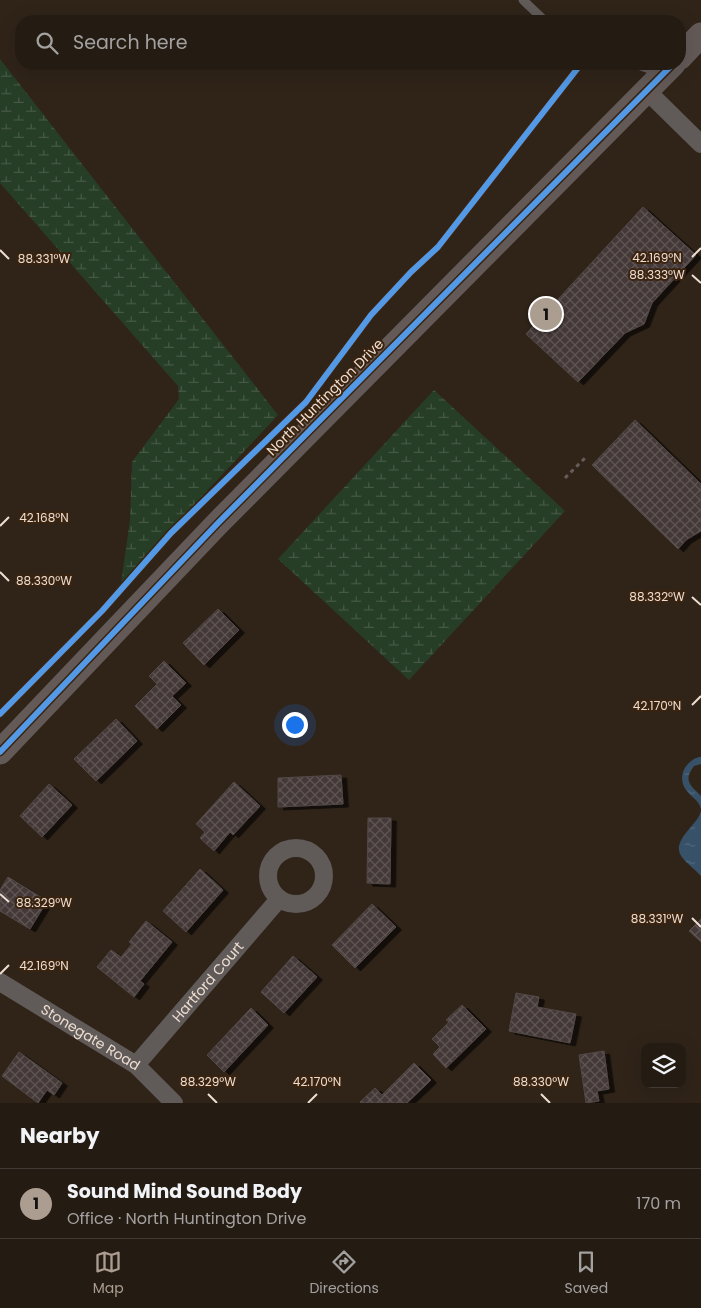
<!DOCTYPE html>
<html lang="en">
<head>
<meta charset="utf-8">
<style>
  body { margin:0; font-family:Poppins,sans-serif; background:#2c241c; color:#f1f3f6 }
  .controls { position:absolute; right:15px; bottom:15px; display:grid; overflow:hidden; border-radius:10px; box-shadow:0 5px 20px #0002 }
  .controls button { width:45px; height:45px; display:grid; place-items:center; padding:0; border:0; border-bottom:1px solid #413933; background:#241b13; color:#f1f3f6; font:25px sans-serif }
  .you { position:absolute; left:294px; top:724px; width:18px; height:18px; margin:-12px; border:4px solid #fff; border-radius:50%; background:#1a73e8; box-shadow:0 0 0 8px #1a73e833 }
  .badge { display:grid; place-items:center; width:32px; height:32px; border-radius:50%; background:#ac9d91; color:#111; font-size:16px; font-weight:700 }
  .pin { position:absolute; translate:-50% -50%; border:2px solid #fff; box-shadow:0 1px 5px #0006 }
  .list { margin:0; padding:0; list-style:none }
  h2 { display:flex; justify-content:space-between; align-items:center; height:65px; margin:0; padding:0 20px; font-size:21px }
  h2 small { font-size:16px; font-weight:400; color:#a3a1a0 }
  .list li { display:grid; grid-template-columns:32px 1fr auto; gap:15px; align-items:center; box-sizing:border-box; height:70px; padding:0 20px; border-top:1px solid #413933 }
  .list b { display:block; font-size:19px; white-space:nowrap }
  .list p { margin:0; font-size:16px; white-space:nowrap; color:#a3a1a0 }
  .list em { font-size:16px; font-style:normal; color:#a3a1a0 }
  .icon { flex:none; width:28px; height:28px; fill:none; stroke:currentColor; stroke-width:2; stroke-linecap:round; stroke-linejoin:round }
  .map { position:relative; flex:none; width:701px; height:1103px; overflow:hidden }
  .search { position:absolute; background:#241b13; box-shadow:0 5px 20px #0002; left:15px; right:15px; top:15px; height:55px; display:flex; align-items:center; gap:12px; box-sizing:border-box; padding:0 18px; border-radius:20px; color:#a3a1a0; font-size:19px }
  .sheet { height:135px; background:#241b13 }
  nav { display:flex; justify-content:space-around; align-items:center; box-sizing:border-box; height:70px; border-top:1px solid #413933; background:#241b13; font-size:14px; color:#a3a1a0 }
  nav a { display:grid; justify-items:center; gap:2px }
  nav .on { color:#ac9d91 }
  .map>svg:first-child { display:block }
</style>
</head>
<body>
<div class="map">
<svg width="701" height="1103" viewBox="0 0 701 1103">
  <defs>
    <pattern id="wetland-marsh" width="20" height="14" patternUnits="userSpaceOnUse" patternTransform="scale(1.25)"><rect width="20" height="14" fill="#263d26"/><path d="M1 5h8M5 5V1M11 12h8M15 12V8" fill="none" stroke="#465945"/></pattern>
    <pattern id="water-ripples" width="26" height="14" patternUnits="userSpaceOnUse" patternTransform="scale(1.25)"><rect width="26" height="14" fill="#365168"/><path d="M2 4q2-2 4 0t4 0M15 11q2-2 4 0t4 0" fill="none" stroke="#536a7d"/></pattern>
    <pattern id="building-cross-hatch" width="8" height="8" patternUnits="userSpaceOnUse" patternTransform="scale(1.25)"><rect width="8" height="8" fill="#443937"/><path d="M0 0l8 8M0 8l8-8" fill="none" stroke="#5f5553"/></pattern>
    <filter id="shadow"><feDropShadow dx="5.5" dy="3" stdDeviation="0" flood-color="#0009"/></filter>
  </defs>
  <rect width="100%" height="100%" fill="#302419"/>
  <!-- wetland -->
  <path fill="url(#wetland-marsh)" d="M0,59l278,356 -157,168 9,-63 2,-58 47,-63 -1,-13 -178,-203z
    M434,390l131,121 -156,169 -131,-121z"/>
  <!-- water -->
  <path fill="url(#water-ripples)" d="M699,757h2v7l-7,2c-11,15 -4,19 7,30v13c-2,-9 -9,-11 -14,-18 -11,-13 -2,-30 12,-34z
    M701,811v65c-19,-19 -33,-23 -11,-48 5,-6 9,-10 11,-17z"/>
  <!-- building -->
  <path fill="url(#building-cross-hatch)" stroke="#524846" filter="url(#shadow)" d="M643,207l53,48 -44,48 -8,21 -19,9 -47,49 -52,-48z
    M635,420l66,64v47l-15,9 -8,9 -86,-84z
    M218,609l21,21 -35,35 -21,-22z
    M164,661l22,22 -14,13 9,9 -24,24 -22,-23 22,-22 -8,-8z
    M116,719l21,22 -41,40 -22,-22z
    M341,775l2,29 -65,3v-29z
    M234,782l26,24 -27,29 -3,-3 -16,19 -14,-13 5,-6 -9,-8z
    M49,784l23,21 -30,32 -22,-21z
    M368,818h23l-1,66 -23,-1z
    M200,869l23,21 -37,42 -23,-21z
    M8,877l39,24 -17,28 -30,-18v-21z
    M372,904l24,23 -41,41 -23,-23z
    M701,919v23l-12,-11z
    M146,921l26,21 -32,39 4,3 -10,13 -37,-30 14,-17 10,7 11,-13 -3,-2z
    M293,956l24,21 -33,36 -23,-21z
    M516,993l23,4 -2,10 39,7 -6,29 -61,-12z
    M462,1005l24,24 -40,39 -13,-14 7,-7 -8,-8 17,-17 -3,-2z
    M251,1008l17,17 -44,47 -17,-17z
    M604,1051l5,38 -12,2 2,10 -13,2 -7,-48z
    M19,1052l43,31 -8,12 -7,-5 -9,13 -36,-27z
    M414,1063l17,17 -24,23h-46l-1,-1 15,-14 7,7z"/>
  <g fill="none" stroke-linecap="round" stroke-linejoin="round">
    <!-- path -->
    <path stroke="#645d5a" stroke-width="3" stroke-dasharray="4 4" stroke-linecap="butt" d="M565,478l20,-20"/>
    <!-- lane -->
    <path stroke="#605a58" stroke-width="9" d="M523,0l22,21
      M635,64l26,9"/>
    <!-- street -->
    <g stroke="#605a58" stroke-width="18">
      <path d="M647,91l54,53"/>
      <circle cx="296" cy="876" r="28"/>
      <path id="s1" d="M0,982l136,83 38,38"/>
      <path id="s2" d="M136,1065l143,-166"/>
    </g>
    <!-- secondary -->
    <path stroke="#635a58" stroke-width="25" d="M680,57l21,-22
      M0,752l218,-229 455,-459"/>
    <defs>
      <path id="cycleway" d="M0,714l102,-103 69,-78 135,-131 65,-87 40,-43 27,-25 143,-183
        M0,752l218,-229 455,-459"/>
    </defs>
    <!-- cycleway casing -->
    <use href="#cycleway" stroke="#3a230f" stroke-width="9"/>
    <!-- cycleway -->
    <use href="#cycleway" stroke="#5399e6" stroke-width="6"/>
  </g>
  <!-- ticks -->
  <path fill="none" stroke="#eeded2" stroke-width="2" d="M0,250l9,9M692,257l9,-9M692,275l9,8M0,526l9,-9M0,572l9,9M692,597l9,8M692,705l9,-9M0,894l9,8M692,918l9,9M0,974l9,-9M208,1094l9,9M541,1094l9,9M308,1103l9,-9"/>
  <g text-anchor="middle" stroke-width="4" stroke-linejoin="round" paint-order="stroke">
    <!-- street labels -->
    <g font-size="14" fill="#eeded2" stroke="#3a230f">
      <text transform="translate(325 397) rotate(-45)" y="5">North Huntington Drive</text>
      <text dy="5" stroke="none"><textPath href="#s2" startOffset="110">Hartford Court</textPath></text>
      <text dy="5" stroke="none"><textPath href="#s1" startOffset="106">Stonegate Road</textPath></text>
    </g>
  </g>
  <g font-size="12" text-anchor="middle" fill="#eeded2" stroke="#3a230f" stroke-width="4" stroke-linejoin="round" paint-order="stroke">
    <text x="657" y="262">42.169°N</text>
    <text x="44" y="263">88.331°W</text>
    <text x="657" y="279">88.333°W</text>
    <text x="44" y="522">42.168°N</text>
    <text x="44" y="585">88.330°W</text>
    <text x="657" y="601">88.332°W</text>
    <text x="657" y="710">42.170°N</text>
    <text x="44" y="907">88.329°W</text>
    <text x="657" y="923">88.331°W</text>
    <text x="44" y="970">42.169°N</text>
    <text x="317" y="1086">42.170°N</text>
    <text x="208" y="1086">88.329°W</text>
    <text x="541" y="1086">88.330°W</text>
  </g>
</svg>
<div class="controls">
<button><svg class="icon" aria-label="layers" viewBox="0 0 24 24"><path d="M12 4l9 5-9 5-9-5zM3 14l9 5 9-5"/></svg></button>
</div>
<div class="you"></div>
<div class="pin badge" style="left:546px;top:314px">1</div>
<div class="search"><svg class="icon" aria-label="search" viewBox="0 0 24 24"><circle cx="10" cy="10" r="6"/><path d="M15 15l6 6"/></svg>Search here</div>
</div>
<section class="sheet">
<h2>Nearby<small></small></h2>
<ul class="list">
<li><span class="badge">1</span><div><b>Sound Mind Sound Body</b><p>Office · North Huntington Drive</p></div><em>170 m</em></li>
</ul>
</section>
<nav>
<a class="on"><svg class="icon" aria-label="map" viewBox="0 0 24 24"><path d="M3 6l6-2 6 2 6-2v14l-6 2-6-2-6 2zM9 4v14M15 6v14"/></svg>Map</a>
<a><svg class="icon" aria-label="directions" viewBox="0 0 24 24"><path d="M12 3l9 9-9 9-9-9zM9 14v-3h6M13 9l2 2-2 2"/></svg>Directions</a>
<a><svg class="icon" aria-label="saved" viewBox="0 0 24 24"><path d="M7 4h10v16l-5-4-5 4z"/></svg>Saved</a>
</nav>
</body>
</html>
